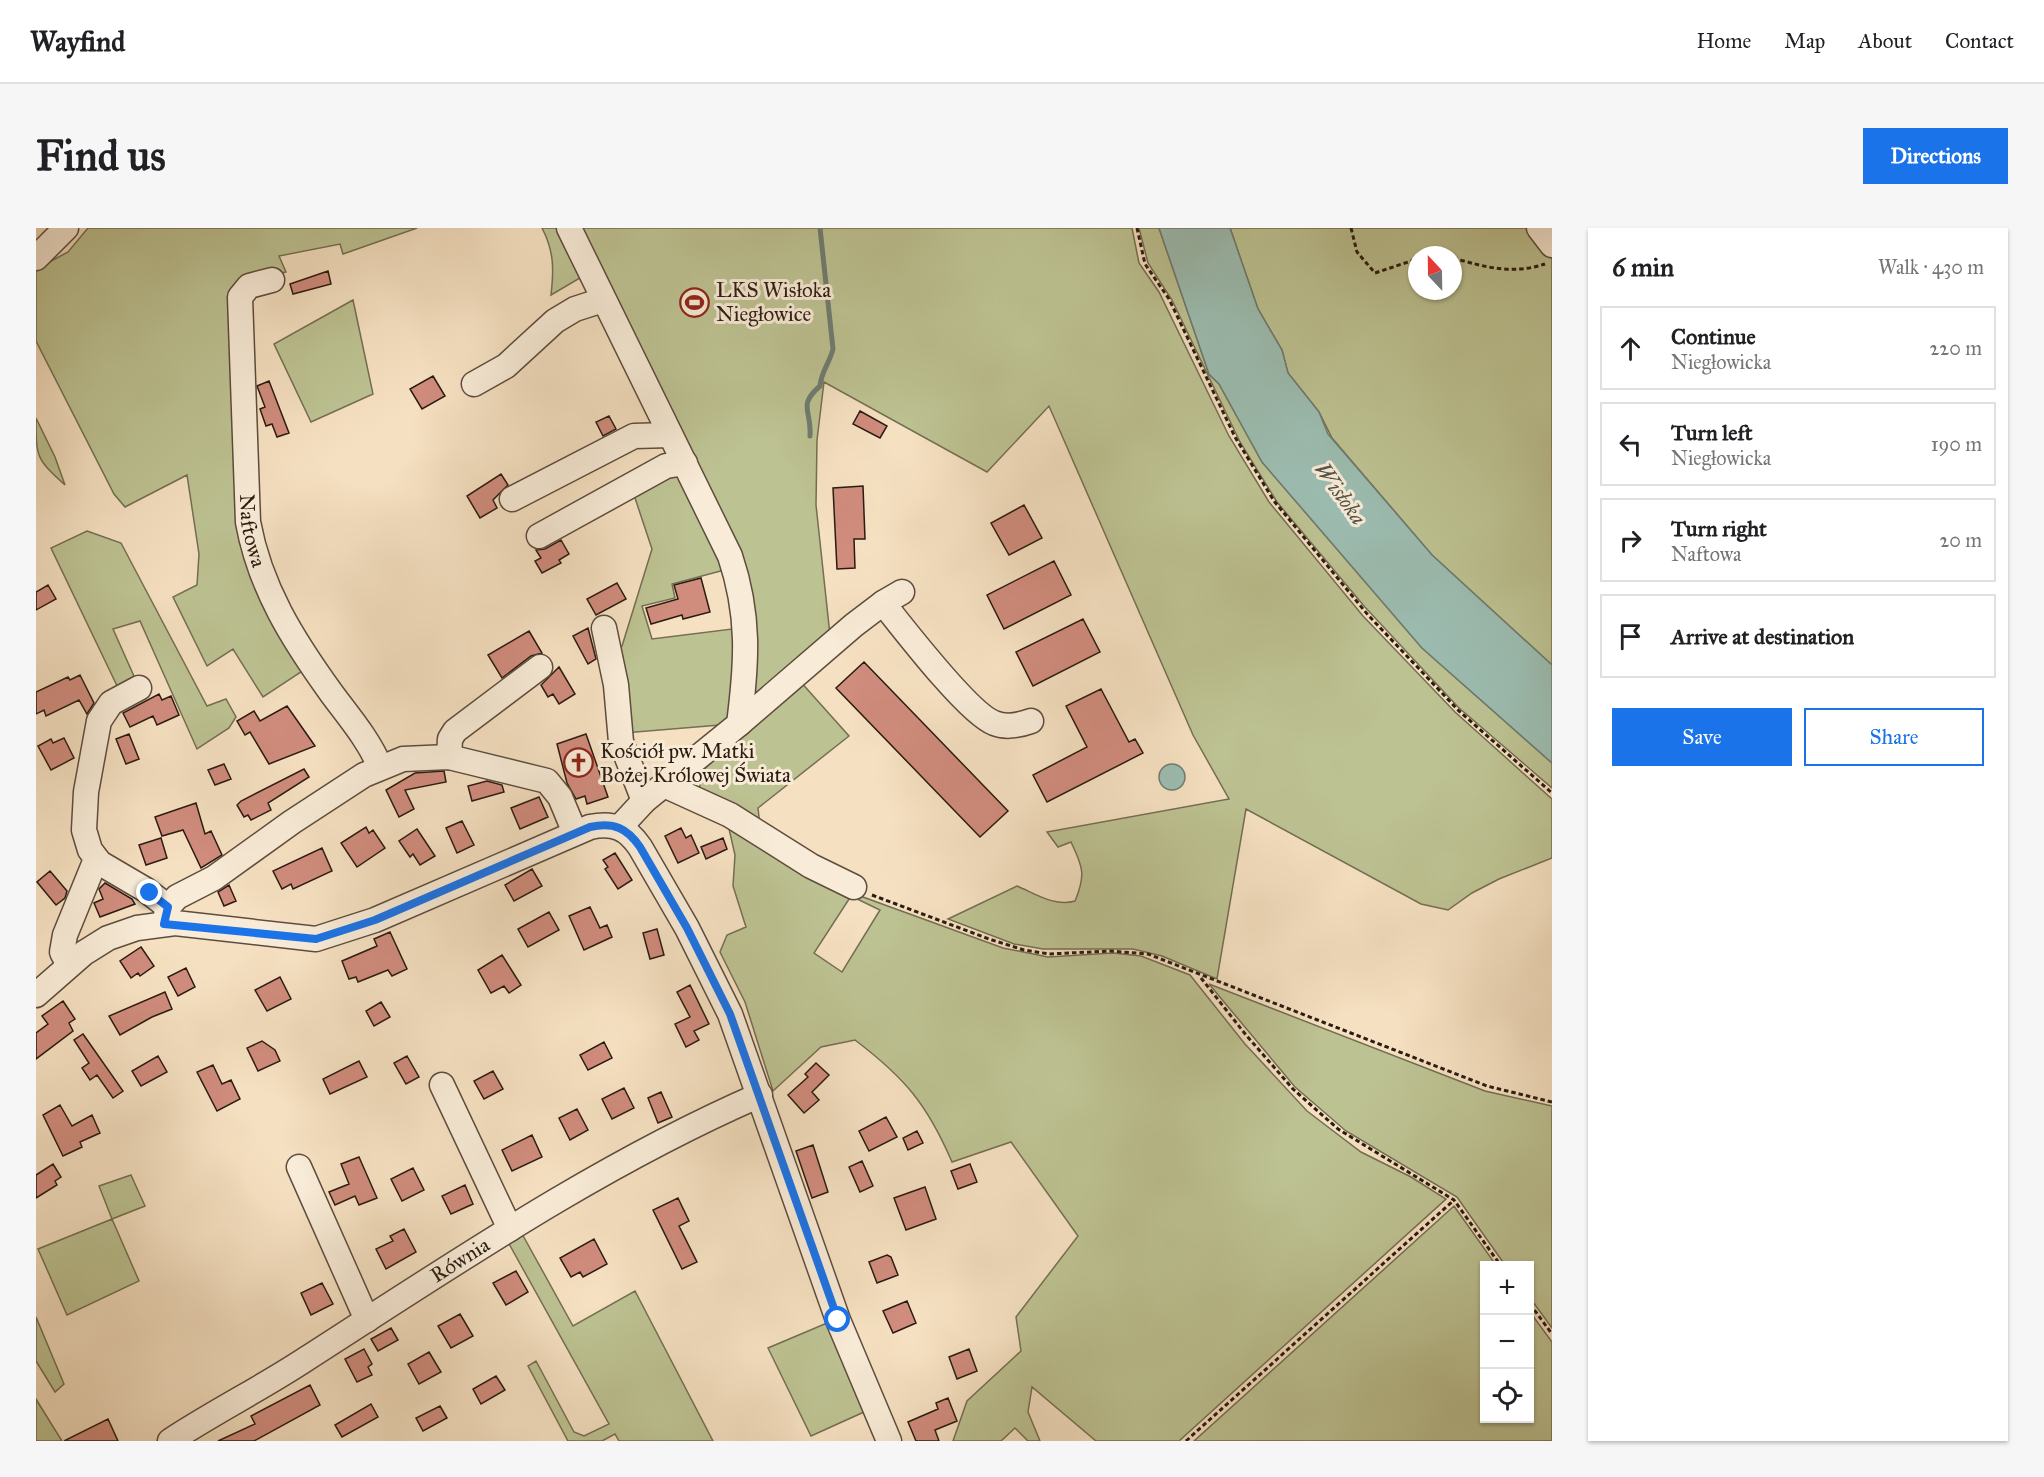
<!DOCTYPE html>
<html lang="en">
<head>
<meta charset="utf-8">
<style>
  body { margin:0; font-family:"IM FELL Great Primer",serif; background:#f6f6f6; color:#202124 }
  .controls { position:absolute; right:18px; bottom:18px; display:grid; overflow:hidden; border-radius:0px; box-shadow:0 2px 4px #0004 }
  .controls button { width:54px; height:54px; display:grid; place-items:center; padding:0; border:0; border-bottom:2px solid #e0e0e0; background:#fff; color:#202124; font:30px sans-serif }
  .compass { position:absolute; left:1372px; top:18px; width:54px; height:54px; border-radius:50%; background:#fff; box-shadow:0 2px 4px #0004; rotate:338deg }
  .stop { position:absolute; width:18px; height:18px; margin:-14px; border:4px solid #1a73e8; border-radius:50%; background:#fff }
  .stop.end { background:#1a73e8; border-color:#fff; box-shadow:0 2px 6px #0008 }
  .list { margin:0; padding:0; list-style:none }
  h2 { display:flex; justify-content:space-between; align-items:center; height:78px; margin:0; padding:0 24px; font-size:26px }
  h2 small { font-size:20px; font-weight:400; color:#757577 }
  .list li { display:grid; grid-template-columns:39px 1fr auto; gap:18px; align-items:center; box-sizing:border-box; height:84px; margin:0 12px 12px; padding:0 12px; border:2px solid #e0e0e0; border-radius:0px }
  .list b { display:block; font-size:22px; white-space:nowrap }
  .list p { margin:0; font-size:20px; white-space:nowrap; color:#757577 }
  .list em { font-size:20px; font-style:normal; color:#757577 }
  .actions { display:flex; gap:12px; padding:18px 24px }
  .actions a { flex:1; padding:14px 0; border:2px solid #1a73e8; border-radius:0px; text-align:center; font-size:21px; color:#1a73e8 }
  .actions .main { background:#1a73e8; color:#fff }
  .icon { flex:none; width:33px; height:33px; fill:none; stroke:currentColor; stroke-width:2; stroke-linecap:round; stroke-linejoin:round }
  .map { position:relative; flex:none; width:1516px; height:1213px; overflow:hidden; border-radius:0px }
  header { display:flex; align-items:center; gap:36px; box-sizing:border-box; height:84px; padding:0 30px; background:#fff; border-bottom:2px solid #e0e0e0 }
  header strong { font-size:28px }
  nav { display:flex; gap:33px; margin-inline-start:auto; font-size:21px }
  .intro { display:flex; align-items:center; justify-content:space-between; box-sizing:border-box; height:144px; padding:0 36px }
  h1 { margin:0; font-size:42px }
  .button { padding:15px 27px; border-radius:0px; background:#1a73e8; color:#fff; font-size:21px; font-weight:700 }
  main { display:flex; gap:36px; padding:0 36px }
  aside { flex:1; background:#fff; border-radius:0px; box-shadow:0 2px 4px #0004 }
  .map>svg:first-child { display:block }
</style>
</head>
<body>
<header>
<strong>Wayfind</strong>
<nav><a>Home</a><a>Map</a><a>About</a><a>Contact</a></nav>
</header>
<div class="intro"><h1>Find us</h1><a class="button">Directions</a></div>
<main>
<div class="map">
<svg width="1516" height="1213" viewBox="0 0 1516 1213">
  <rect width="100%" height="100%" fill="#f5e0c1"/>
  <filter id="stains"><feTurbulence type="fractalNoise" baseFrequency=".00333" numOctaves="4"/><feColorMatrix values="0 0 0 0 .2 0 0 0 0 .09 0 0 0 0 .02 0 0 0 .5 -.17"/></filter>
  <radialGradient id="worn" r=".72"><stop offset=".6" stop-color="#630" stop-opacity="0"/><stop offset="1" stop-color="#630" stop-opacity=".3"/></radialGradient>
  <!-- green -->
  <path fill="#bdc292" stroke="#746e52" stroke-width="1.5" fill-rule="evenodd" d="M52,0h329l-74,26 -3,-10 -61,12 7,16 -34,7 -10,227 65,162 -44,29 -30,-48 -26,17 -34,-69 24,-12 2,-31 -12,-79 -62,32 -11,-13 -78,-153v-72l32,-17z
    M506,0h20l23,47 -34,20c3,-26 3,-44 -9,-67z
    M546,0h550l7,35 20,29 70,144 40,66 94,114 92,96 97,87v59l-53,21 -27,14 -24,17 -27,-6 -175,-95 -29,170 -55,-23 -29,-7h-90l-29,-5 -66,-25 69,-33c19,8 38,21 58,15 11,-26 8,-34 -4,-59l-13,5 -11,-15 182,-33 -36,-64 -144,-329 -62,66 -163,-90 -7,58 -1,65 14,130 -81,75 7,-64z
    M1103,0h20l50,146 10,10 43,78 160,186 130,115v25l-94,-81 -94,-101 -87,-104 -37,-60 -68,-142 -24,-37z
    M1194,0h303l19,20v417l-120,-110 -100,-117 -13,-26 -31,-39 -6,-23 -24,-41zM1381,27h36v36h-36z
    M317,72l20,94 -62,28 -37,-78z
    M0,190l19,39 10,28c-29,-26 -29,-28 -29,-67z
    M639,240l53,101 -56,15 3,14 -33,8 10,33 88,-11 -7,87 -13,10 -96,8 -11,-85 9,-2 30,-97 -20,-60z
    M51,303l34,12 86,163 19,-7 10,18 -7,11 -32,21 -57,-128 -27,8 24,54 -17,9 -69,-144z
    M763,452l50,56 -91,72 2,18 -60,-37 -1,-15z
    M691,592l125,73 151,55 45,9 65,-4 28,3 49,19 55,69 62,67 54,41 50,25 35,22 -267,242h-83l-64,-54 -4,25 12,29h-12l-13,-13 -14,13h-48l14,-40 54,-50 -5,-34 62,-81 -67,-94 -59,20c-25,-58 -47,-84 -97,-122l-34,7 -48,44 -28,-89 -25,-50 7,-17 19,-8 -13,-41 2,-31zM815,668l29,14 -38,62 -28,-19z
    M1173,756l276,107 67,15v222l-22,-30v-32l-25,-1 -48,-68 -111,-66 -51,-44z
    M95,947l14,31 -33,13 27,62 -72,34 -29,-66 74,-30 -13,-33z
    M1418,978l42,59 -12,1v152h46v-106l22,30v99h-358z
    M485,1004l52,94 62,-35 78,150h-94l-4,-7 -13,7h-34l-40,-75 8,-5 38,71 10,4 25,-12 -101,-182z
    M0,1089l28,67 -9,8 -19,-31z
    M791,1095l37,89 -53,24 -43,-88z
    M0,1171l3,5 23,37h-26z"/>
  <!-- water -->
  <path fill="#9cbdb1" stroke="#6f7c71" stroke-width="1.5" d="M1123,0h71l28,81 24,41 6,23 31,39 9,22 104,121 120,110v98l-130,-115 -160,-186 -43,-78 -10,-10z
    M1123 549a13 13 0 1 1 26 0a13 13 0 1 1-26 0Z"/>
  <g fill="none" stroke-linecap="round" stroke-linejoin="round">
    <!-- stream -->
    <path stroke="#6f7c71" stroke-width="5" d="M774,208c2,-26 -13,-30 10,-50 1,-14 10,-24 13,-37l-13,-121"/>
  </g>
  <!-- building -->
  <path fill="#d08c7d" stroke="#2b1b11" stroke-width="1.5" d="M292,43l3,13 -38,10 -3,-10z
    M397,148l12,20 -23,13 -12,-20z
    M233,153l20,52 -12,4 -5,-13 -6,2 -6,-17 5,-2 -8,-21z
    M824,183l27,15 -7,12 -27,-14z
    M573,188l7,13 -13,7 -7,-14z
    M465,246l7,11 -15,15 4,8 -17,10 -13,-22z
    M827,258l2,53h-11l1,29 -18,1 -4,-81z
    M988,277l18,33 -33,17 -18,-32z
    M525,312l8,14 -10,6 2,3 -19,10 -7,-12 6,-3 -5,-8 9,-1z
    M1018,333l17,34 -67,34 -17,-34z
    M665,350l9,34 -27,7 -1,-4 -31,9 -5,-16 32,-9 -4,-14z
    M581,355l9,16 -30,16 -9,-16z
    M12,357l8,14 -20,11v-18z
    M1047,391l17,33 -67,34 -17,-34z
    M552,400l8,31 -8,5 -15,-28z
    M493,403l13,22 -11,3 -29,22 -14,-23z
    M828,434l144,149 -28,26 -144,-149z
    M523,439l16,27 -16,10 -6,-10 -5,3 -7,-12z
    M44,447l14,28 -7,11 -8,-14 -33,16 -2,-6 -8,4v-22l32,-15 2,3z
    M1065,461l28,53 6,-3 8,14 -96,49 -14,-27 54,-28 -21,-41z
    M123,466l3,6 9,-4 8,19 -22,10 -4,-9 -23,11 -7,-14z
    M251,478l28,40 -46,18 -19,-32 -5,3 -8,-14 17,-10 6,10z
    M93,506l10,25 -13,5 -10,-25z
    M550,506l22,63 -21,7 -2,-8 -9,3 -9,-16 -10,-39z
    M28,510l10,20 -23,12 -13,-24 13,-7 2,4z
    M188,536l7,15 -16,6 -7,-15z
    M268,541l5,8 -41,26 3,7 -20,10 -3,-5 -4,2 -7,-12 4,-4z
    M408,543l2,11 -41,8 9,19 -15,8 -13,-27 29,-17z
    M451,553l15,4 2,7 -32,9 -4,-15z
    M503,569l9,20 -28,12 -9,-21z
    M160,575l9,31 6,-3 11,24 -21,13 -18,-38 -21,6 -7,-19z
    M426,593l12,24 -17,8 -11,-25z
    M330,599l3,6 4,-3 12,18 -28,19 -16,-24z
    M645,600l5,10 5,-3 8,18 -21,10 -13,-27z
    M381,601l18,27 -15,9 -7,-11 -3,3 -11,-16z
    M125,610l6,20 -21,7 -7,-20z
    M687,610l4,11 -21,10 -5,-12z
    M286,620l10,23 -39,18 -2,-5 -9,5 -9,-18z
    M579,625l17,27 -14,9 -13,-20 3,-2 -5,-7z
    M496,641l10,17 -28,15 -9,-16z
    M14,643l17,20 -2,7 -9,7 -19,-23z
    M69,655l27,16 3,5 -35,13 -6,-14 9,-4 -4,-10z
    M193,657l7,16 -12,5 -6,-14z
    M554,679l10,21 7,-3 5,12 -28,13 -15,-34z
    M513,684l10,18 -31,17 -10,-18z
    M621,701l7,26 -14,4 -7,-26z
    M354,704l17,37 -15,7 -4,-6 -30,12 -2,-5 -7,2 -7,-18 35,-15 -3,-7z
    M105,719l13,19 -14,10 -2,-3 -7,5 -11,-17z
    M466,727l19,30 -12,8 -5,-7 -13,7 -13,-23z
    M150,740l9,19 -17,9 -10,-19z
    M244,749l11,22 -24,12 -12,-21z
    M654,757l19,39 -15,7 5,9 -13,7 -11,-23 15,-7 -13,-25z
    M129,764l7,17 -20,8 -32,18 -11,-19z
    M27,773l12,18 -6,4 4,8 -37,28v-26l12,-9 -6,-8z
    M345,774l9,15 -16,9 -8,-15z
    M47,806l40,57 -10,7 -16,-23 -7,5 -8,-12 7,-5 -15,-23z
    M226,813l13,9 5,11 -22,10 -11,-23z
    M568,814l8,16 -24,12 -8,-15z
    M122,828l9,16 -26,14 -9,-15z
    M371,828l12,21 -13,7 -12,-21z
    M323,833l8,16 -37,17 -7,-15z
    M780,835l13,12 -17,17 7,8 -15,13 -16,-18 20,-18 -3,-3z
    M177,837l9,19 9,-4 9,19 -23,12 -20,-39z
    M457,843l10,18 -19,10 -10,-18z
    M588,860l10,20 -22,11 -10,-20z
    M625,864l11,25 -14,6 -10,-25z
    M24,877l12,21 20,-11 8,18 -20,9 2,5 -19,9 -20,-41z
    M541,881l11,21 -18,10 -11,-22z
    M850,889l11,20 -28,14 -10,-20z
    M881,903l6,12 -15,7 -5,-12z
    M496,907l10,22 -30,14 -10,-21z
    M777,917l15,47 -16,6 -16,-47z
    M323,929l18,41 -18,7 -4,-9 -20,9 -6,-13 20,-8 -8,-20z
    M826,933l11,25 -13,6 -11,-25z
    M17,936l8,13 -6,4 2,4 -21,13v-23z
    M934,936l7,18 -19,7 -7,-18z
    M377,940l11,22 -22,11 -11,-22z
    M429,957l8,19 -22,10 -9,-18z
    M889,959l11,32 -30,11 -12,-32z
    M642,970l11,23 -10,5 18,36 -15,7 -29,-59z
    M368,1001l12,23 -30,17 -10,-20 17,-8 -3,-5z
    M558,1011l13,25 -24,13 -3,-5 -9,5 -11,-19z
    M851,1027l4,2 7,18 -21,8 -8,-21z
    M480,1043l12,21 -22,13 -13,-22z
    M286,1055l11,21 -22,11 -10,-22z
    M871,1073l9,22 -23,10 -10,-22z
    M424,1086l13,22 -22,12 -13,-22z
    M355,1100l7,12 -20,11 -7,-12z
    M328,1121l8,15 -4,3 4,8 -15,7 -12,-23z
    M933,1121l8,22 -20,8 -8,-22z
    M393,1124l12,20 -22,12 -11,-20z
    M460,1148l9,14 -24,14 -8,-15z
    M274,1157l10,20 -66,36h-36l37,-17 -4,-8z
    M912,1170l9,23 -22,9 4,11h-23l-8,-19 30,-13 -2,-6z
    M335,1176l7,13 -36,20 -7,-12z
    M404,1178l7,12 -24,13 -7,-13z
    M72,1191l10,22h-54z"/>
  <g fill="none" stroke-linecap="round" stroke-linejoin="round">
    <defs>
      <g id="minor">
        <path d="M533,0l161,328c20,59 17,106 9,168l-95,77 -24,26"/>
        <path d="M1503,0l13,17"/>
        <path d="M0,30l30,-30"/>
        <path id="s1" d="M236,52l-23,6 -9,11 8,225c12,66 45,118 84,172 17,23 37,46 48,73"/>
        <path d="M438,156l32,-18 49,-45 20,-12 28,-9"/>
        <path d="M476,271l122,-63 36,-1"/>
        <path d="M503,308l127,-70 19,-3"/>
        <path d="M847,375c20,25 85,110 111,120 12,5 26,2 37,-2"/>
        <path d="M568,400l12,57 5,57 23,59"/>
        <path d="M103,460l-28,15 -12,18 -13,71 -2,38 6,20 10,13 46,27 22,17"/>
        <path d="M703,496l115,-99 29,-22 19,-11"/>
        <path d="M413,529l1,-18 5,-8 85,-64"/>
        <path d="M628,557l66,30 81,51 43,21"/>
        <path d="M128,696l4,-17 9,-10 37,-19 78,-56 72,-47 39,-16 46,-2 98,24 13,16 15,36"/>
        <path d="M33,737l-7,-13 3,-17 31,-76"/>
        <path d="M0,767l48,-42 24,-15 29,-10 38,-5 141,16 59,-19 215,-93c24,-5 37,1 50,20l47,81 43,86 108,306 51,121"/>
        <path d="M406,857l68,144"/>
        <path d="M263,939l68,153"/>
        <path id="s2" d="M134,1213c44,-29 92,-53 136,-82 148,-95 293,-194 454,-264"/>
      </g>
    </defs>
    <!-- minor casing -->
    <use href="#minor" stroke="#5e4c3d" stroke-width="27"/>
    <!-- path -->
    <path stroke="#2b1b11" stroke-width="3" stroke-dasharray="4.5 3" stroke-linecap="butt" d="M1101,0l8,36 24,35 66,138 39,64 94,114 91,96 93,82
      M1315,0l6,24 18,21 42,-14
      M1390,27l5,-2 10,2
      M1417,30c32,9 59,17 92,6
      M836,667l117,44 35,11 25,4 61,-3 38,3 339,132 65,16
      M1165,750l45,57 47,54 45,40 116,71 47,66
      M1494,1076l22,30
      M1150,1213l268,-241"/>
    <!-- minor -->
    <use href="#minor" stroke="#f8ebd7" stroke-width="24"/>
  </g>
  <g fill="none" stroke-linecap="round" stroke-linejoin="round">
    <!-- route -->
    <path stroke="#1a73e8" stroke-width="8" d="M114,665l18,14 -4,17 152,15 59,-19 215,-93c24,-5 37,1 50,20l47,81 43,86 108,306"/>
  </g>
  <!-- icons -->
  <defs>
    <symbol id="stadium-ring" viewBox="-11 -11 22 22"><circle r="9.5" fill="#f8ebd7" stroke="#8f2418" stroke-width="1.5"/><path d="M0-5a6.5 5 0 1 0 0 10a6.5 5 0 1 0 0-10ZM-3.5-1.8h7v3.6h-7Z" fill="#8f2418"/></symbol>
    <symbol id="church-ring" viewBox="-11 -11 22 22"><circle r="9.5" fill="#f8ebd7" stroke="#8f2418" stroke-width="1.5"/><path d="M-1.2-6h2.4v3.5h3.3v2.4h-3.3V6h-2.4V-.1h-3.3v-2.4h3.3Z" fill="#8f2418"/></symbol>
  </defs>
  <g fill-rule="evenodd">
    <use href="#stadium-ring" x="642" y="58" width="33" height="33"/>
    <use href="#church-ring" x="526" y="518" width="33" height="33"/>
  </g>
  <g text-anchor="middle" stroke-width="6" stroke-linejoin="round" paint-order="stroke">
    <!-- poi labels -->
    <g font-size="21" fill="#2b1b11" stroke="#f8ebd7" text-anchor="start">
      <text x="680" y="69">LKS Wisłoka<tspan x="680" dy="24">Niegłowice</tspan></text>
      <text x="564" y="530">Kościół pw. Matki<tspan x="564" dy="24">Bożej Królowej Świata</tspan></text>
    </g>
    <!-- street labels -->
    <g font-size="21" fill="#2b1b11" stroke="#f8ebd7">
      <text dy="7" stroke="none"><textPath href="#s1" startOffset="272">Naftowa</textPath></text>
      <text dy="7" stroke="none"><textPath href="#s2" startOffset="342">Równia</textPath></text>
    </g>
    <!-- water labels -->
    <g font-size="22" font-style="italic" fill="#535449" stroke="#f8ebd7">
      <text transform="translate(1305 265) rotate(54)" y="8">Wisłoka</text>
    </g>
  </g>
  <rect width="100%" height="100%" filter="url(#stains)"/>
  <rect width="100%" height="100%" fill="url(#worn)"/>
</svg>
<div class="controls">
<button>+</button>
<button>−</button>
<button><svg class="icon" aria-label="locate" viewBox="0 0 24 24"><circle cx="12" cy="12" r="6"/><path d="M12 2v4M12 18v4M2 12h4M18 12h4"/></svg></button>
</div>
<svg class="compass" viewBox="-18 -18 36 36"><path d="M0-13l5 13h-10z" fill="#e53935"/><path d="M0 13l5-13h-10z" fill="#757577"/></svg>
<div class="stop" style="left:802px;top:1092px"></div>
<div class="stop end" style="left:114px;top:665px"></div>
</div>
<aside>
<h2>6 min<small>Walk · 430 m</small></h2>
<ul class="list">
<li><svg class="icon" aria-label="ahead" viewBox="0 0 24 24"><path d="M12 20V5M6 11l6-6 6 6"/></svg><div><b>Continue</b><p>Niegłowicka</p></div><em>220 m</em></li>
<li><svg class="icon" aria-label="left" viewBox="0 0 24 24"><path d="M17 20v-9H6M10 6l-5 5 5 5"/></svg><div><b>Turn left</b><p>Niegłowicka</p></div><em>190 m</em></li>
<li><svg class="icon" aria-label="right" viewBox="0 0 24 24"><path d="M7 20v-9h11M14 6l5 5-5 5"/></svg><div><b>Turn right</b><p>Naftowa</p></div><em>20 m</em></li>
<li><svg class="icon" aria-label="arrive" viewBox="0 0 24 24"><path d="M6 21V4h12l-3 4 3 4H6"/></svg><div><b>Arrive at destination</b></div></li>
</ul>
<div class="actions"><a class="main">Save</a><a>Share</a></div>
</aside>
</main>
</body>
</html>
